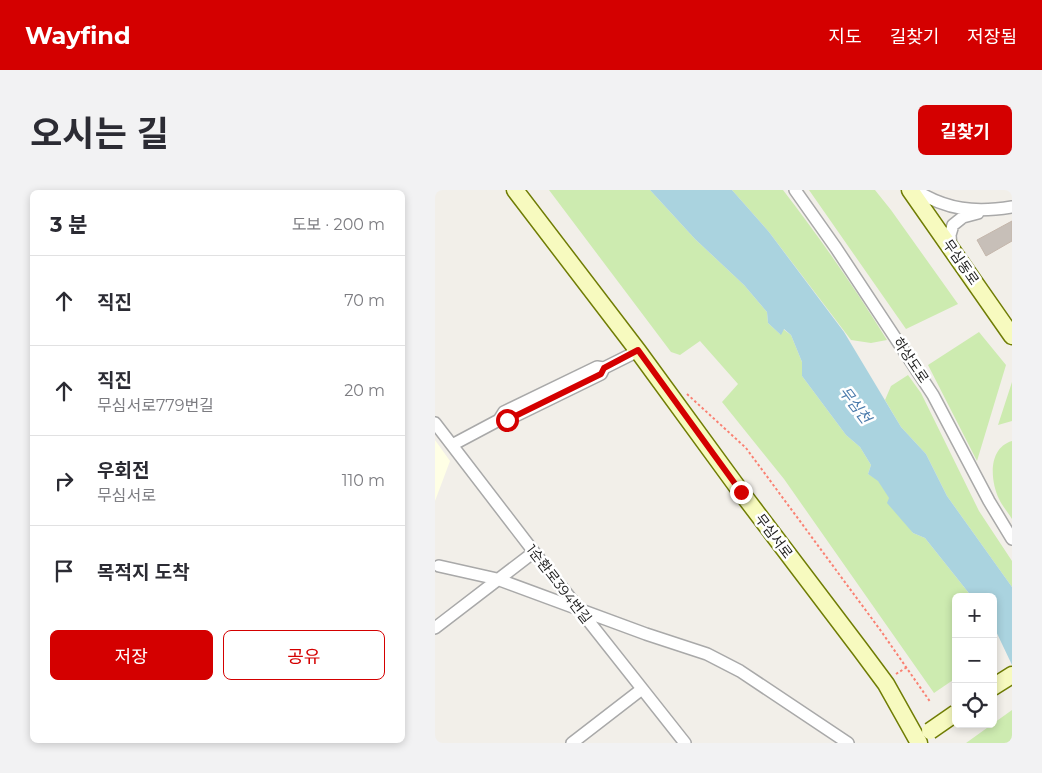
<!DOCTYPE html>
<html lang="ko">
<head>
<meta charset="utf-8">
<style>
  body { margin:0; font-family:Montserrat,"Noto Sans KR",sans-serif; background:#f2f2f3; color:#2b2b33 }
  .controls { position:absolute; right:15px; bottom:15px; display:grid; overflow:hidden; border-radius:8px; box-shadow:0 2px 8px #0003 }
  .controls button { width:45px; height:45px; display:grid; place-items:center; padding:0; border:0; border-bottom:1px solid #e1e1e2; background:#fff; color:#2b2b33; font:25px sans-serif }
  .stop { position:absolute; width:15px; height:15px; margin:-11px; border:4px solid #d40000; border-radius:50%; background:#fff }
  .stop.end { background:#d40000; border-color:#fff; box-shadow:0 1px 5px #0008 }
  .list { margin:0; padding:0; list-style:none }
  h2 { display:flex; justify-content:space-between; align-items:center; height:65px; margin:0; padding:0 20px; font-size:21px }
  h2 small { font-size:16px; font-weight:400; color:#7c7c81 }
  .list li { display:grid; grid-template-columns:32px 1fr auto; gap:15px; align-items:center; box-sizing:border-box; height:90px; padding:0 20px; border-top:1px solid #e1e1e2 }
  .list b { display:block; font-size:19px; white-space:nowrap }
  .list p { margin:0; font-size:16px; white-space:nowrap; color:#7c7c81 }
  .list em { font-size:16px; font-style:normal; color:#7c7c81 }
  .actions { display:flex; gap:10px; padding:15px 20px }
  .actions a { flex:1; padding:11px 0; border:1px solid #d40000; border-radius:8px; text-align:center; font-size:18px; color:#d40000 }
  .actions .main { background:#d40000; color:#fff }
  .icon { flex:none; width:28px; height:28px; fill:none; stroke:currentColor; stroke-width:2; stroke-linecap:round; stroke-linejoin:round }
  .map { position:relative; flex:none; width:577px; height:553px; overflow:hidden; border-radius:8px }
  header { display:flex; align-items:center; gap:30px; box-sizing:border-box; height:70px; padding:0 25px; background:#d40000; color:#fff }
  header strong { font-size:24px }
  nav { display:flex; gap:28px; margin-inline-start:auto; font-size:18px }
  .intro { display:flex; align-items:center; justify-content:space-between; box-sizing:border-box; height:120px; padding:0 30px }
  h1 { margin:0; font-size:35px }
  .button { padding:12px 22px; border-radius:8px; background:#d40000; color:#fff; font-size:18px; font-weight:700 }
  main { display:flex; gap:30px; padding:0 30px }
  aside { flex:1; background:#fff; border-radius:8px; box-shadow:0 2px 8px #0003 }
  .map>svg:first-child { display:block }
</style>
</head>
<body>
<header>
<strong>Wayfind</strong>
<nav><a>지도</a><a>길찾기</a><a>저장됨</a></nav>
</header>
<div class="intro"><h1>오시는 길</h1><a class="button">길찾기</a></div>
<main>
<aside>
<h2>3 분<small>도보 · 200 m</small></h2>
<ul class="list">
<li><svg class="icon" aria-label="ahead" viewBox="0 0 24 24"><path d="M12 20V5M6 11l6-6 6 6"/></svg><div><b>직진</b></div><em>70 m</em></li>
<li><svg class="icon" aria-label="ahead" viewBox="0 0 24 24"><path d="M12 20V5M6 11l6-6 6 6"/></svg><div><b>직진</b><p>무심서로779번길</p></div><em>20 m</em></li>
<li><svg class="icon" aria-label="right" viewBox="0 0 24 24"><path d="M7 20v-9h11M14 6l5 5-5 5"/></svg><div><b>우회전</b><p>무심서로</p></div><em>110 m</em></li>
<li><svg class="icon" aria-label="arrive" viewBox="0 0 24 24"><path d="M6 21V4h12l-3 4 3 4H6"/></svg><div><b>목적지 도착</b></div></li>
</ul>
<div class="actions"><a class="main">저장</a><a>공유</a></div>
</aside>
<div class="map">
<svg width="577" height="553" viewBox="0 0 577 553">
  <rect width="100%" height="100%" fill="#f2efe9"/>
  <!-- education -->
  <path fill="#ffffe5" d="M0,250l15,21 -15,40z"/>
  <!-- grass -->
  <path fill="#cdebb0" d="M114,0h101l45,49 49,46 23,27 1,11 12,11 3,-5 8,6 11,27v14l44,59 14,12 11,18 -3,9 10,6 35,53 12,5 47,59h-16v81l-22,15 -150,-214 -62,-77 16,-18 -38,-43 -20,14 -9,-3z
    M297,0h51c37,48 72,98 104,150l-16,3 -20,-3 -82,-108z
    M374,0h66l16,20 67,94 -52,25z
    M544,142l27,33 -29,96 -49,-96z
    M473,185l13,18 58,118 33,50v26l-65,-91 -21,-42 -25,-27 -16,-27 6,-14z
    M577,192v39l-14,4z
    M577,251v78c-4,-7 -10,-13 -13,-20 -9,-19 -11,-51 13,-58z
    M577,520v33h-46z"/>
  <!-- water -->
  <path fill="#aad3df" d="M215,0h82l37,42 75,100 57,95 25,27 21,42 65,91v78l-19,-40v-28h-21l-47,-59 -12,-5 -26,-30 2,-5 -11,-17 -10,-7 3,-9 -11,-18 -14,-12 -44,-59v-14l-11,-27 -7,-6 -3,6 -13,-12 -1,-11 -23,-27 -49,-46z"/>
  <!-- building -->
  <path fill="#c7bfb8" stroke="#c4b6ab" d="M577,31v20l-26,15 -9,-16z"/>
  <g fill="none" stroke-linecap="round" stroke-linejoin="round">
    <defs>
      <path id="street" d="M360,0l41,58 97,147 56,106 23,38
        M480,0c32,20 60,23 97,17
        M516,57l-1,-12 3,-10 10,-8 15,-4
        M64,230h8l94,-46 3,-6
        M0,233l99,129 151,191
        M17,255l47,-25 5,-8 93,-45 7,1 34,-17
        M4,376l58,13 149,55 61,20 33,17 108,72
        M0,438l99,-76
        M137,553l70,-54"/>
      <path id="secondary" d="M80,0l123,161 103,141 119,157 26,35 33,59
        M475,0l102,146
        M558,497l19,-12"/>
    </defs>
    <!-- street casing -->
    <use href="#street" stroke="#a9a9a9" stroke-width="14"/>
    <!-- secondary casing -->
    <use href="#secondary" stroke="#707d05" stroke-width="19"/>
    <!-- path -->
    <path stroke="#fa8072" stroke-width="2" stroke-dasharray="2.5 2.5" stroke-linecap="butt" d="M252,204l59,54 135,183 50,72
      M461,484l11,-7"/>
    <!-- street -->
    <use href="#street" stroke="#fff" stroke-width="11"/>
    <!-- secondary -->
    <use href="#secondary" stroke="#f7fabf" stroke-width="16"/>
    <defs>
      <path id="secondary-bridge" d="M495,541l26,-18"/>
    </defs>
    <!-- secondary-bridge casing -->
    <use href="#secondary-bridge" stroke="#707d05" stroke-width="19" stroke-linecap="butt"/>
    <!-- secondary-bridge -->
    <use href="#secondary-bridge" stroke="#f7fabf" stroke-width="16"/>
  </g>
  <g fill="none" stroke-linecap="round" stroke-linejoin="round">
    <!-- route -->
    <path stroke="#d40000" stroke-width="6" d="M72,230l94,-46 3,-6 34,-18 103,142"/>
  </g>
  <g text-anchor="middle" stroke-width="5" stroke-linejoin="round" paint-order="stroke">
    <!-- street labels -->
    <g font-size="14" fill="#222" stroke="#fff">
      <text transform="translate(526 72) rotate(55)" y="5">무심동로</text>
      <text transform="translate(476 170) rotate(56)" y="5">하상도로</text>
      <text transform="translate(339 346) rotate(53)" y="5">무심서로</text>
      <text transform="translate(124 394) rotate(52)" y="5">1순환로394번길</text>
    </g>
    <!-- water labels -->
    <g font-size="15" font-style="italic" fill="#4a7aab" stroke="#fff">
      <text transform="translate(420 215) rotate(53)" y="5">무심천</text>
    </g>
  </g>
</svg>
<div class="controls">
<button>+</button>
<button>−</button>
<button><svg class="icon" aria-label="locate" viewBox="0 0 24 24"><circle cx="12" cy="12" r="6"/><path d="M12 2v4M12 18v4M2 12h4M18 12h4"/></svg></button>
</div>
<div class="stop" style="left:72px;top:230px"></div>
<div class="stop end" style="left:306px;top:302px"></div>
</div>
</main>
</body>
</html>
